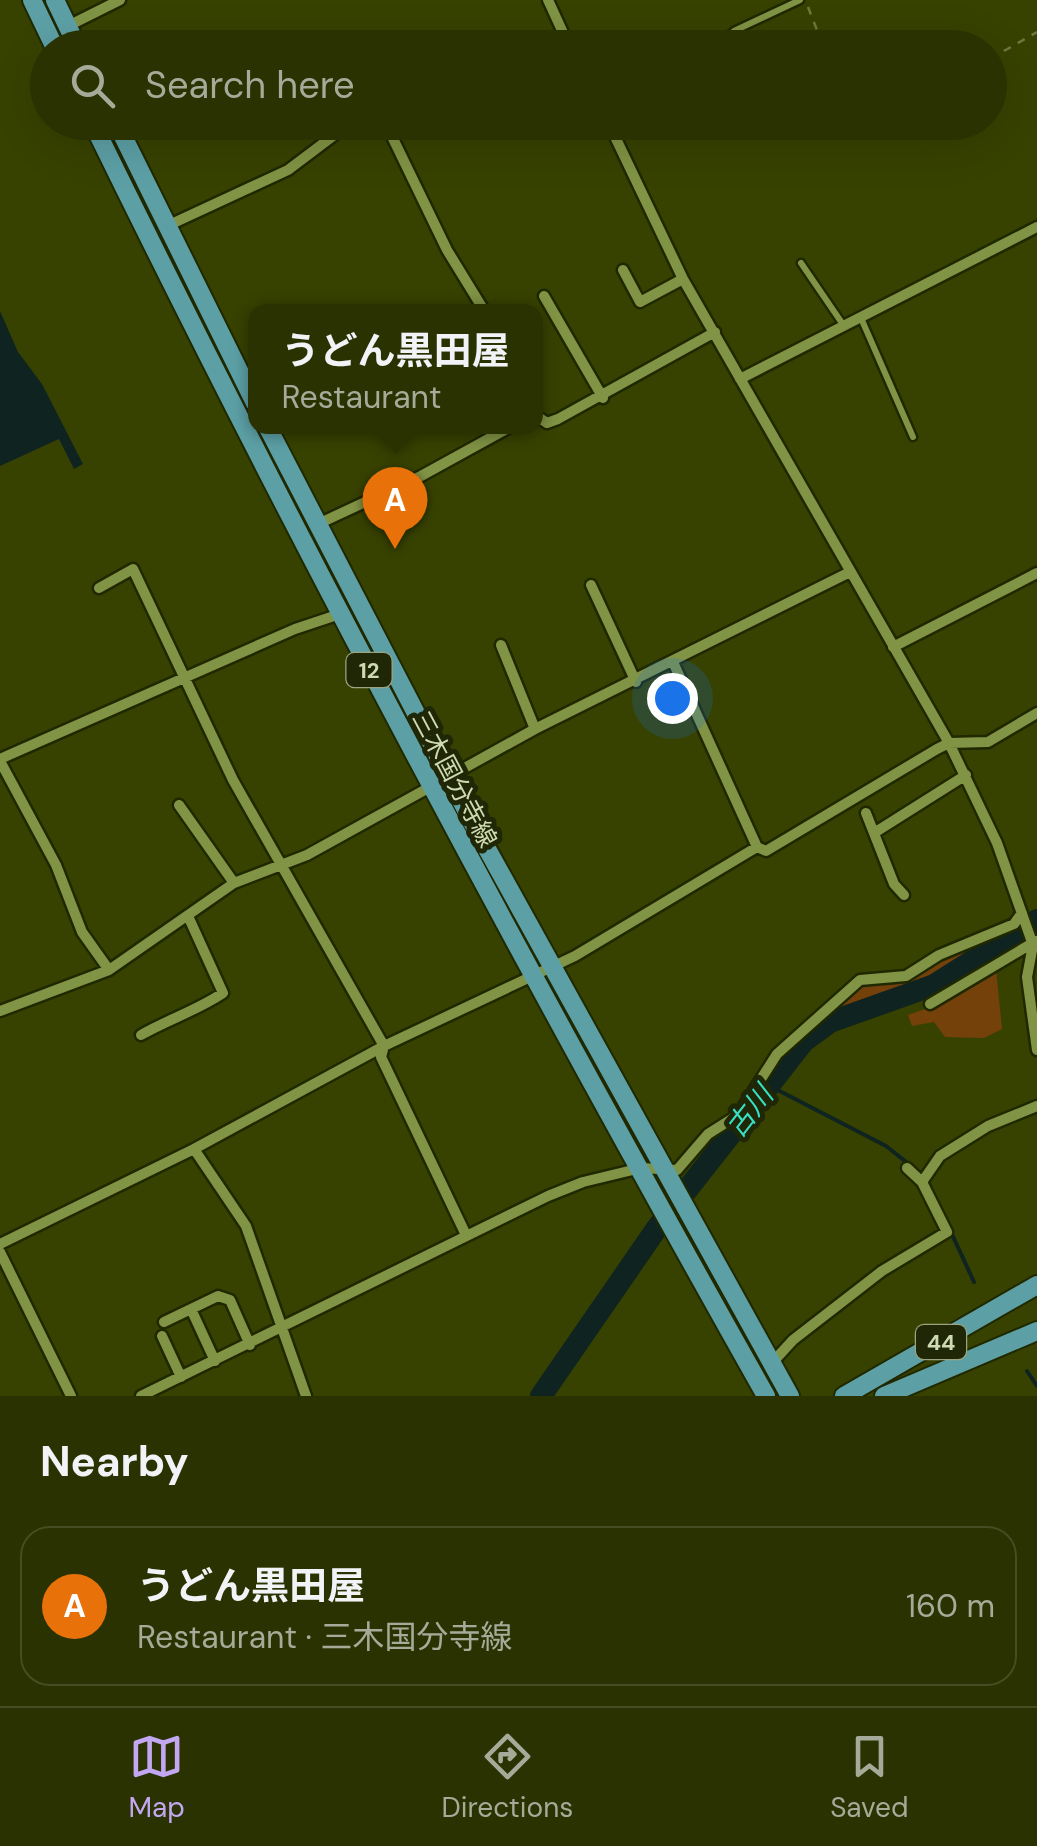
<!DOCTYPE html>
<html lang="en">
<head>
<meta charset="utf-8">
<style>
  body { margin:0; font-family:"DM Sans","Noto Sans JP",sans-serif; background:#313a0a; color:#f1f3f6 }
  .you { position:absolute; left:672px; top:698px; width:35px; height:35px; margin:-25px; border:8px solid #fff; border-radius:50%; background:#1a73e8; box-shadow:0 0 0 15px #1a73e833 }
  .badge { display:grid; place-items:center; width:65px; height:65px; border-radius:50%; background:#c2a8f2; color:#fff; font-size:32px; font-weight:700 }
  .pin { position:absolute; translate:-50% -82px; filter:drop-shadow(0 2px 5px #0008) }
  .pin::after { content:''; position:absolute; top:52px; width:35px; height:30px; background:inherit; clip-path:polygon(0 0,100% 0,50% 100%) }
  .popup { position:absolute; left:248px; top:304px; width:295px; height:130px; box-sizing:border-box; display:grid; place-content:center; border-radius:20px; background:#293200; filter:drop-shadow(0 2px 8px #0005); font-size:32px; white-space:nowrap; color:#a5aa99 }
  .popup b { font-size:38px; color:#f1f3f6 }
  .popup::after { content:''; position:absolute; left:50%; top:100%; margin-left:-20px; border:20px solid transparent; border-top-color:#293200 }
  .list { margin:0; padding:0; list-style:none }
  h2 { display:flex; justify-content:space-between; align-items:center; height:130px; margin:0; padding:0 40px; font-size:42px }
  h2 small { font-size:32px; font-weight:400; color:#a5aa99 }
  .list li { display:grid; grid-template-columns:65px 1fr auto; gap:30px; align-items:center; box-sizing:border-box; height:160px; margin:0 20px 20px; padding:0 20px; border:2px solid #454d22; border-radius:30px }
  .list b { display:block; font-size:38px; white-space:nowrap }
  .list p { margin:0; font-size:32px; white-space:nowrap; color:#a5aa99 }
  .list em { font-size:32px; font-style:normal; color:#a5aa99 }
  .icon { flex:none; width:55px; height:55px; fill:none; stroke:currentColor; stroke-width:2; stroke-linecap:round; stroke-linejoin:round }
  .map { position:relative; flex:none; width:1037px; height:1396px; overflow:hidden }
  .search { position:absolute; background:#293200; box-shadow:0 10px 40px #0002; left:30px; right:30px; top:30px; height:110px; display:flex; align-items:center; gap:25px; box-sizing:border-box; padding:0 35px; border-radius:55px; color:#a5aa99; font-size:38px }
  .sheet { height:310px; background:#293200 }
  nav { display:flex; justify-content:space-around; align-items:center; box-sizing:border-box; height:140px; border-top:2px solid #454d22; background:#293200; font-size:28px; color:#a5aa99 }
  nav a { display:grid; justify-items:center; gap:5px }
  nav .on { color:#c2a8f2 }
  .map>svg:first-child { display:block }
</style>
</head>
<body>
<div class="map">
<svg width="1037" height="1396" viewBox="0 0 1037 1396">
  <rect width="100%" height="100%" fill="#374200"/>
  <!-- green -->
  <path fill="#75410a" d="M974,943l3,4 -55,40 -79,22 -3,-8 32,-20h34z
    M996,969l6,60 -18,9 -39,-1 -11,-15 -22,4 -4,-11 37,-13z"/>
  <!-- water -->
  <path fill="#0f2420" d="M0,311l18,41 24,32 41,80 -9,5 -15,-30 -59,27z"/>
  <g fill="none" stroke-linecap="round" stroke-linejoin="round">
    <!-- stream -->
    <path stroke="#0f2420" stroke-width="4" d="M768,1085l118,61 24,19
      M932,1191l42,91
      M1027,1371l10,15"/>
    <!-- river -->
    <path stroke="#0f2420" stroke-width="22" d="M541,1396l116,-168 147,-187 26,-19 104,-37 103,-65"/>
    <defs>
      <path id="lane" d="M713,48l21,-17 66,-31
        M801,263l43,63
        M861,318l52,119"/>
      <path id="street" d="M548,0l22,48
        M68,26l52,-26
        M385,122l62,128 38,62
        M608,122l75,157 266,464 48,100 36,102 -6,32 10,73
        M167,226l121,-56 57,-43 15,-5
        M623,270l17,32 43,-23
        M544,296l59,102
        M740,379l297,-152
        M535,415l12,8 11,-4 157,-87
        M318,524l103,-48 91,-50
        M591,585l45,97
        M99,588l34,-19 100,211 151,266 -3,11 85,178
        M501,645l34,84
        M893,647l144,-74
        M0,759l295,-130 45,-15
        M0,761l56,104 26,67 27,38
        M179,805l55,78
        M866,813l28,71 10,11
        M874,833l92,-58
        M757,847l9,4 171,-102 12,-6 39,-1 49,-29
        M930,1004l106,-63
        M0,1011l109,-41 125,-87 73,-28 228,-126 315,-157
        M141,1035c28,-16 55,-24 82,-42l-35,-77
        M194,1149l52,77 60,170
        M922,1182l18,-26 48,-30 49,-20
        M0,1244l194,-95 190,-103 191,-90 182,-109 -84,-185
        M0,1252l71,144
        M191,1309l24,52
        M164,1322l54,-26 12,4 20,45
        M162,1336l19,41
        M771,1364l22,-24 89,-69 65,-39 -25,-50 -15,-14
        M141,1396l407,-200 35,-14 58,-14 36,2 31,-36 30,-19 39,-61 83,-74 46,-4 33,-21 75,-31 8,-11"/>
      <path id="primary" d="M32,0l23,48
        M55,0l23,48
        M92,122c211,432 438,855 674,1274
        M116,122l139,281
        M267,426l208,401 315,569
        M844,1396l193,-111
        M884,1396l153,-65"/>
    </defs>
    <!-- lane casing -->
    <use href="#lane" stroke="#202800" stroke-width="11"/>
    <!-- street casing -->
    <use href="#street" stroke="#202800" stroke-width="15"/>
    <!-- primary casing -->
    <use href="#primary" stroke="#202800" stroke-width="22"/>
    <!-- path -->
    <path stroke="#6d783f" stroke-width="2.5" stroke-dasharray="8 8" stroke-linecap="butt" d="M808,7l16,41
      M990,59l47,-27"/>
    <!-- lane -->
    <use href="#lane" stroke="#819344" stroke-width="6"/>
    <!-- street -->
    <use href="#street" stroke="#819344" stroke-width="10"/>
    <!-- primary -->
    <use href="#primary" stroke="#5ca0a6" stroke-width="18"/>
  </g>
  <g text-anchor="middle" stroke-width="10" stroke-linejoin="round" paint-order="stroke">
    <!-- shield labels -->
    <g fill="#202706" stroke="#9aa47f" stroke-width="2.5">
      <rect x="346.5" y="653" width="45" height="34" rx="8"/>
      <rect x="916" y="1325" width="50" height="34" rx="8"/>
    </g>
    <g font-size="22" font-weight="bold" fill="#cfdab3">
      <text x="369" y="678">12</text>
      <text x="941" y="1350">44</text>
    </g>
    <!-- street labels -->
    <g font-size="25" fill="#cfdab3" stroke="#202706">
      <text transform="translate(455 779) rotate(62)" y="9">三木国分寺線</text>
    </g>
    <!-- water labels -->
    <g font-size="28" font-style="italic" fill="#37dfc6" stroke="#202706">
      <text transform="translate(749 1111) rotate(-52)" y="10">古川</text>
    </g>
  </g>
</svg>
<div class="you"></div>
<div class="pin badge" style="left:395px;top:549px;background:#e8710a">A</div>
<div class="popup"><b>うどん黒田屋</b>Restaurant</div>
<div class="search"><svg class="icon" aria-label="search" viewBox="0 0 24 24"><circle cx="10" cy="10" r="6"/><path d="M15 15l6 6"/></svg>Search here</div>
</div>
<section class="sheet">
<h2>Nearby<small></small></h2>
<ul class="list">
<li><span class="badge" style="background:#e8710a">A</span><div><b>うどん黒田屋</b><p>Restaurant · 三木国分寺線</p></div><em>160 m</em></li>
</ul>
</section>
<nav>
<a class="on"><svg class="icon" aria-label="map" viewBox="0 0 24 24"><path d="M3 6l6-2 6 2 6-2v14l-6 2-6-2-6 2zM9 4v14M15 6v14"/></svg>Map</a>
<a><svg class="icon" aria-label="directions" viewBox="0 0 24 24"><path d="M12 3l9 9-9 9-9-9zM9 14v-3h6M13 9l2 2-2 2"/></svg>Directions</a>
<a><svg class="icon" aria-label="saved" viewBox="0 0 24 24"><path d="M7 4h10v16l-5-4-5 4z"/></svg>Saved</a>
</nav>
</body>
</html>
